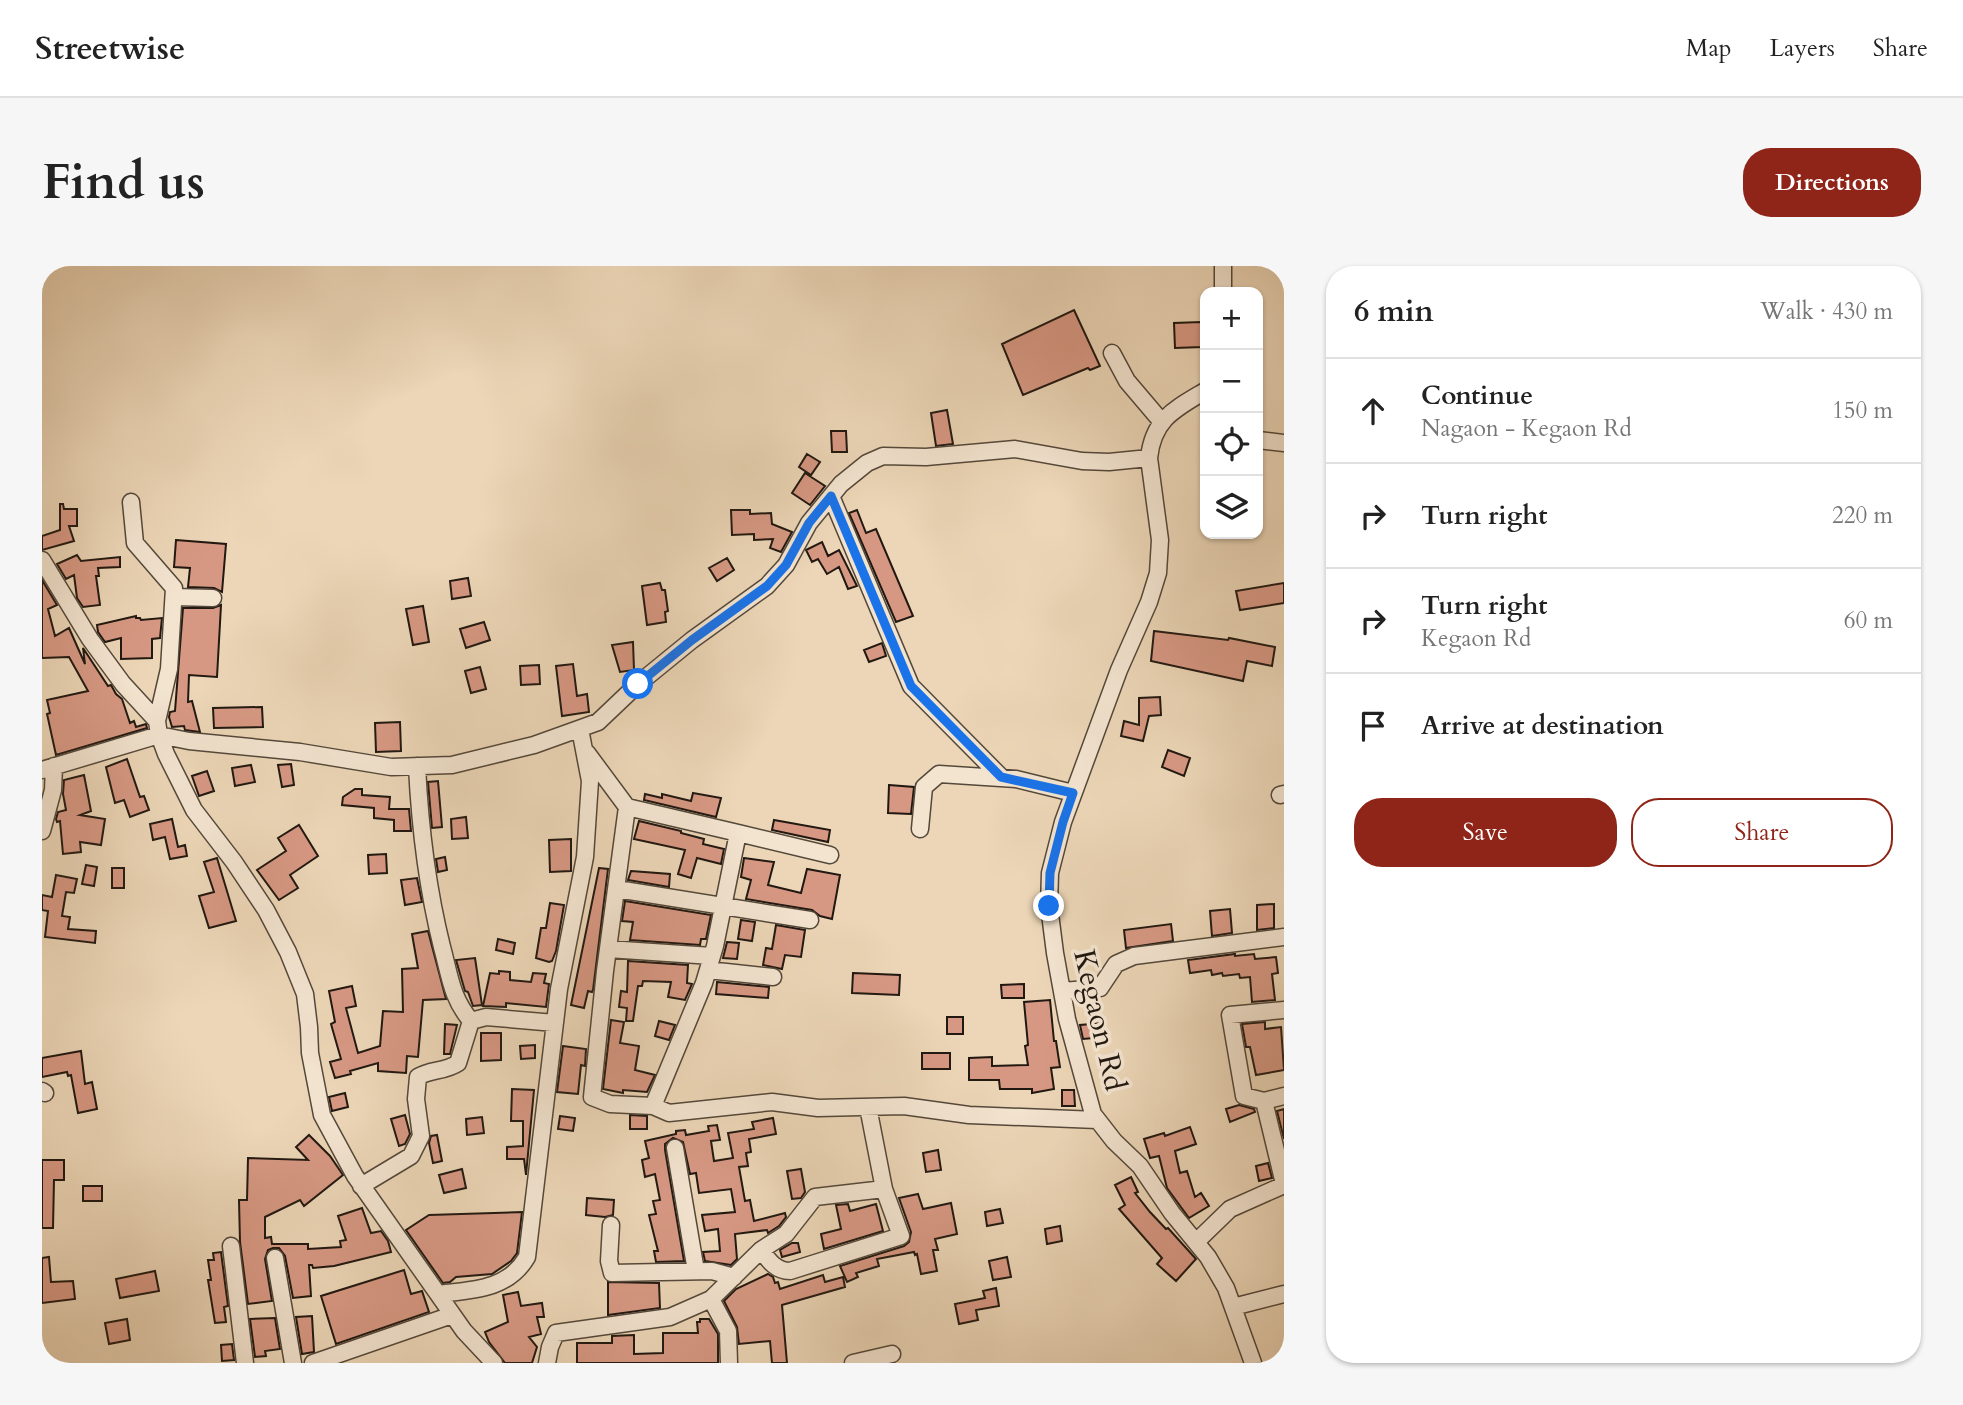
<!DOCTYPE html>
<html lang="en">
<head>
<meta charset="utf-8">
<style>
  body { margin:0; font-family:Cardo,serif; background:#f6f6f6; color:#222 }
  .controls { position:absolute; right:21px; top:21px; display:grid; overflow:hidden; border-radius:14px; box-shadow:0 2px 5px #0004 }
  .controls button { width:63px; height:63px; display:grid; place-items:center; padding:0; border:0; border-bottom:2px solid #e0e0e0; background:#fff; color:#222; font:35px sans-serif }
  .stop { position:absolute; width:21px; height:21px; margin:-16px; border:5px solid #1a73e8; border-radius:50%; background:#fff }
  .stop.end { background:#1a73e8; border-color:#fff; box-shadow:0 2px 7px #0008 }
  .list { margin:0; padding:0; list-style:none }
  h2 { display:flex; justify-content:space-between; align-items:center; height:91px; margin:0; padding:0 28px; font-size:30px }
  h2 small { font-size:23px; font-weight:400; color:#767676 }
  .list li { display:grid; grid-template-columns:46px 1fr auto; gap:21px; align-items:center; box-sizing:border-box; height:105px; padding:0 28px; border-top:2px solid #e0e0e0 }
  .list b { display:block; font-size:26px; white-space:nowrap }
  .list p { margin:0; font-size:23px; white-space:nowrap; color:#767676 }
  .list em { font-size:23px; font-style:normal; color:#767676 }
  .actions { display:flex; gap:14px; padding:21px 28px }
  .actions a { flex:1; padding:16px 0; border:2px solid #8f2418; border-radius:28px; text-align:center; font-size:24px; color:#8f2418 }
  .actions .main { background:#8f2418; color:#fff }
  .icon { flex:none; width:38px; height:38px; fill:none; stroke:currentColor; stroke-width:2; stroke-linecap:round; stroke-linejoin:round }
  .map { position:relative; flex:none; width:1242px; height:1097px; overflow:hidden; border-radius:28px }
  header { display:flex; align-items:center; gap:42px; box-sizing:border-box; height:98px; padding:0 35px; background:#fff; border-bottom:2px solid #e0e0e0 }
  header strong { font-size:33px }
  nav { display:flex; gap:38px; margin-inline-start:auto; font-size:24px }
  .intro { display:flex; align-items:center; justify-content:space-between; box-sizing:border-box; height:168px; padding:0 42px }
  h1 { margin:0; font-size:49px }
  .button { padding:18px 32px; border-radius:28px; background:#8f2418; color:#fff; font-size:24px; font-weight:700 }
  main { display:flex; gap:42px; padding:0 42px }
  aside { flex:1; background:#fff; border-radius:28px; box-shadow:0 2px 5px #0004 }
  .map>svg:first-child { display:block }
</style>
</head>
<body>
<header>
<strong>Streetwise</strong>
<nav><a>Map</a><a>Layers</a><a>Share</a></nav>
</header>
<div class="intro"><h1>Find us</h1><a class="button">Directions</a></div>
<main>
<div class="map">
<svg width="1242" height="1097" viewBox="0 0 1242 1097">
  <rect width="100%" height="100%" fill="#ecd6b7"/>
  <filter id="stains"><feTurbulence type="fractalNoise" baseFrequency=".00286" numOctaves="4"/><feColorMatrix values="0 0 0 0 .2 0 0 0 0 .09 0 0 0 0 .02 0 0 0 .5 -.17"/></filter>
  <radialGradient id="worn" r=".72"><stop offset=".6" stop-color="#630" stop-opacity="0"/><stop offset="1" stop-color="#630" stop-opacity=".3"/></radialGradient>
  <!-- building -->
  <path fill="#d79883" stroke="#211811" stroke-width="2" d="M1032,44l26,56 -10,4 -2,-2 -65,27 -21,-51z
    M1159,56l1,25 -27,1 -1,-25z
    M905,144l6,34 -17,2 -5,-33z
    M789,165h15l1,21h-15z
    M765,188l13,8 -9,13 -12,-8z
    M763,207l20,13 -15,19 -18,-12z
    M18,238h3l1,5h13v17h-8l5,15 -32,9v-14l18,-6z
    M689,244h19v4l21,-1 1,11 20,8 -11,20 -11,-4 3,-9 -19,1v-6l-22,1z
    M815,244l9,23 10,-4 37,87 -17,6 -47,-109z
    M134,274l50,4 -4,48 -8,-4 -26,-1 2,-19 -16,-1z
    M780,276l6,14 11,-6 18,36 -9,3 -9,-22 -12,7 -9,-15 -6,3 -6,-12z
    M35,289l4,6 39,-4v10l-22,1 1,8h-3l4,29 -17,2 -6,-9 -3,-23 -8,4 -9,-15z
    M685,292l7,12 -17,11 -8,-13z
    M426,312l3,18 -19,3 -2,-18z
    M0,314l15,25 -9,4 7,27 14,-8 16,36 -2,-16 25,38 3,-1 5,9 6,5 8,24 4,-2 2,6 10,-3 1,4 -91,27 -9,-41 3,-1 -3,-13 41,-9 -19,-34 -27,1z
    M618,317l2,7h3l3,21 -3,1 1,10 -19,3 -5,-39z
    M1242,317v20l-44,7 -4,-19z
    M179,339l-4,72 -28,-2 -1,27 4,-1 8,31 -15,-2 -1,-4 -12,1 -3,-10 1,-5 5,-1 8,-103h30z
    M381,340l6,36 -16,3 -7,-36z
    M94,350v2h4l1,2 21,-2 -2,20 -8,1v19l-31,1v-21l-16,4 -7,-10 -1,-7z
    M442,356l6,18 -24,8 -6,-19z
    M1112,365l74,9 1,-2 46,9 -3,19 -25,-5 -4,20 -92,-20z
    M591,376l1,28 -14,2 -8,-27z
    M840,377l4,13 -17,6 -5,-12z
    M531,398l4,32 10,-2 2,18 -27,4 -6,-50z
    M497,399l1,19 -19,1 -1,-19z
    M438,401l6,22 -15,4 -6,-22z
    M1118,431l1,18 -12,1 -6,25 -22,-5 3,-15 15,4v-27z
    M220,441l1,20 -49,1 -1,-20z
    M358,456l1,29 -25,1 -1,-29z
    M1126,484l22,8 -6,18 -22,-9z
    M85,493l13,38 4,-1 5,14 -19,7 -6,-17 -9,3 -9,-36z
    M249,498l3,21 -12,2 -4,-22z
    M209,499l4,17 -20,4 -3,-18z
    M165,505l7,20 -15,5 -7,-20z
    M42,509l7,36 -11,4 25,4 -4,26 -21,-3 1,10 -18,2 -3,-33 -3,1 -1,-3 2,-7 8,-2 -3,-16 1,-14z
    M396,515l4,46 -10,1 -4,-46z
    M847,519l25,2 -3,27 -23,-1z
    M313,523h7v6l28,2 -1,12h20l2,22h-17v-11l-20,-2v-10l-32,-3 1,-8z
    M651,527l28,5 -5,19 -72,-17 1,-6 17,4v-4l29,7z
    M424,551l2,21 -16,1 -1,-20z
    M130,553l6,28 7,-2 2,11 -17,3 -5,-22 -12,3 -3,-16z
    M732,554l56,10 -2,12 -56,-12z
    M597,555l42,10v2l23,6 -1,5 21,5 -3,15 -24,-6 -6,20 -13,-4 7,-24 -51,-11z
    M257,559l19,31 -28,19 8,13 -19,12 -22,-30 29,-19 -8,-13z
    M529,573v32l-21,1 -1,-32z
    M344,588l1,19 -18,1 -1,-19z
    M403,591l2,13 -9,2 -2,-13z
    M175,592l19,63 -27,7 -10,-32 15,-4 -10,-30z
    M702,592l30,4 -6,23 33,8 6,-24 33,6 -8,44 -12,-3 -8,-6 -66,-11 5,-19 -10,-3z
    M44,599l11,2 -3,19 -12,-2z
    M70,602h12v20h-12z
    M557,602l9,1 -15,121 -1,2 -4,-1 -4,17 -13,-3z
    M589,605l39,3 -1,13 -41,-7z
    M14,609l21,4 -3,14 -8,-1 -4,24 8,1 -2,12 28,2 -1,12 -50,-6 3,-26 -6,-1v-15l10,2z
    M375,612l5,24 -17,3 -4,-25z
    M583,635l86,14 -5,24h-5l-1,6 -70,-5 3,-18 -11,-1z
    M508,637l14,2 -8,46 -4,10 -3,1 -13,-4 5,-30h5z
    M1232,638v24l-17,2v-25z
    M1188,643l2,24 -20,3 -2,-25z
    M699,654l14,2 -3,19 -14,-2z
    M1129,658l2,17 -47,7 -2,-18z
    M734,659l29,5 -4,27 -16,-2 -3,14 -19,-4 3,-17 6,1z
    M386,665l18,68 -23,1 -5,57 -11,-1 -1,17 -28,-2v-8l-28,8 1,3 -16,4 -5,-16 11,-3 -10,-35 4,-2 -6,-31 23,-5 4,20 -10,2 12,45 22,-7 3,-35 20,1 -1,-43 16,-1 -6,-34z
    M456,673l17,4 -2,11 -17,-4z
    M685,676l12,1 -2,16 -14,-1z
    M1193,688v2l19,-2 1,5 21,-2 2,16 -6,1 3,26 -23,2 -2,-25 -10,1 -1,-4 -16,2 -1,-3 -10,2 -1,-5 -21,3 -2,-13z
    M433,692l7,47 -9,1 -5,-14 -3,-1 -9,-31z
    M586,695l60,4 -1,18 5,1 -7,16 -17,-3 3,-15 -28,-1 -1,5h-4l-5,35h-7l1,-13 -8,-1 2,-16 6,1z
    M457,705l11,1v8l21,2 2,-9 13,1 -2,9 5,1 -3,23 -40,-4v4l-23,-1 7,-33 9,1z
    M811,707l47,2 -1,20 -47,-2z
    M675,716l52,5 -1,11 -52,-4z
    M982,718v14h-22l-1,-13z
    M1008,734l4,41h2l4,26 -9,1 3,21 -22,4v-4h-32l-1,-9h-30v-22l23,-1v9l36,-1 -3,-19 3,-1 -4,-43z
    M905,751h16v17h-16z
    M569,754l13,2 -4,21 19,3 -4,24 20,5 -8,17 -24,-2v3l-20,-4z
    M617,755l16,4 -6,15 -14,-4z
    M1223,756v7l16,-2 3,43 -28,5 -6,-28h-4l-4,-23z
    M1062,757l1,14 -22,2 -3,-14z
    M403,758l12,1 -7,29h-6z
    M439,767h20v27l-20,1z
    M493,779v13l-14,1 -1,-13z
    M521,780l23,3 -1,17 -4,-1 -3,29 -21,-2z
    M39,785l4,33 7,-2 5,27 -19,4 -7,-38 -3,1 -1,-4 -25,5v-19z
    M880,787h28v16h-28z
    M470,823l22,1 -8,85 -2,-16h-17v-12l16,-1v-25h-12z
    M1020,824h12l1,16h-13z
    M303,827l3,14 -16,4 -3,-14z
    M1197,839l15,4 1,3 -25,10 -4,-13z
    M1242,843v30l-7,-28z
    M363,849l5,19 -5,10 -6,2 -8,-27z
    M588,849l17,1v13h-17z
    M518,850l15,2 -2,13 -15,-2z
    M440,851l2,16 -17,2 -1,-16z
    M731,852l3,16 -27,5 2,13 -5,1 2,13 -9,1 6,34 5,-1 4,21 31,-8 1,4 -7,9 -11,7 -1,-3 -32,4 2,25 -6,6 -26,-4 -2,-9 17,-1 -2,-22 -13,2 -3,-16 33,-3 -4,-23 -32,4 -3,-20 -6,1 -7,-32 -10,-4 -8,6v6l19,111 -28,1 -2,-11h4l-9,-36 7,-1 -3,-13 7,-1 -5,-26 -10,3 -3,-17 7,-2 -4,-17 31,-7v-3l9,-1 1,5 23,-4 -1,-5 9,-1 3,15 -9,1 3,20 19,-3 -5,-25 26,-4 -2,-7z
    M1148,861l6,17 -21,7 5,22 7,-2 8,26 6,-4 8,13 -20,12 -22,-30 -8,-32 -9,2 -6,-19 20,-6 1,3z
    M267,869l21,21 13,19 -39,31 -4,-6 -35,17v21l6,-1 1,7h36v5l33,-2 -1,-6 6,-1 -8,-24 24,-8 9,25 10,-2 7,10 3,11 -57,14 -21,2 -1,-3h-3l2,31 -18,2 -8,-42 -6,-8h-6l-5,2 -3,9 7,42 -24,3 -8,-62 -1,-42h8l1,-42 60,2 -12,-13z
    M395,869l5,26 -9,2 -4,-20 2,-7z
    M896,884l3,20 -15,2 -3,-19z
    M0,894h22v20h-10l-1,48h-11z
    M1226,897l4,15 -13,3 -3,-15z
    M420,903l4,19 -22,5 -5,-18z
    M759,903l4,23 -4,6 -9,1 -5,-28z
    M1089,911l7,15 -3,1 15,19 16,17 2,-1 28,31 -20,22 -19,-17 5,-6 -43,-49 6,-4 -10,-20z
    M41,920h19v15h-19z
    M876,928l5,15 28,-6 6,31 -22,5 3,11h-5l4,21 -16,3 -4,-20 -2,1 -1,-3 -37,7 2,7 -23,7 2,4 -11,5 -7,-16 64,-20 5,-4 2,-10 -12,-34z
    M545,932l27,2 -1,15 -8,2 -19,-2z
    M806,938l2,7 26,-7 7,27 -59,18 -3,-15 20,-5 -5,-24z
    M958,943l3,14 -16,3 -2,-14z
    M480,946l-5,41 -6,8 -19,13 -36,3 -6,5 -7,1 -37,-53 23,-15z
    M1018,960l2,15 -15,3 -2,-15z
    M750,977h6l2,9 -18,5 -2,-7z
    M179,986l7,54 -4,1 2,15 -11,1 -7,-43h3l-3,-20h6l-1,-7z
    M7,991l2,25 22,-1 2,18 -33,4v-45z
    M965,991l4,20 -18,3 -4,-19z
    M362,1004l7,24 11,-3 7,21 -93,32 -15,-48z
    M113,1005l4,20 -39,7 -4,-19z
    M726,1008l5,3 2,6 3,-1 2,7 43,-14 2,7 18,-5 2,10 -63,18 5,58h-15l-2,-22 -31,3 -2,-17 -13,-26 12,-12z
    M566,1016l51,1 1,25 -52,7z
    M954,1022l3,18 -23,4 2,10 -19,4 -4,-20 30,-6 -2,-7z
    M476,1026l3,14 21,-3 2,14h-7l4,17 -12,3 8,10 -5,16h-27l-16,-21 -4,-10 23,-10 -5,-27z
    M270,1050l2,36 -12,2 -6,-37z
    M233,1052l5,31 -15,2 1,5 -11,1 -5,-38z
    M85,1053l3,21 -21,4 -4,-21z
    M658,1053h9l9,15v29h-141v-20h35v-7l22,-1v19l29,-1v-20h35l-1,-11h3z
    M190,1078l2,16 -12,1 -1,-16z"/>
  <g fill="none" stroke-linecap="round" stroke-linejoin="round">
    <defs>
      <path id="minor" d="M1181,26v-26
        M1070,87l15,28 34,40
        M1163,125c-30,18 -52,28 -56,67l11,82 -2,33 -9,29 -30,68 -56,152 -13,51 -1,33 6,47 12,66 26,95 21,27 26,25 32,47 36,44 18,31 27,75
        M1216,174l26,3
        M789,230l80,190 90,91
        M89,236l4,41 39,45 -5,81 -12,52
        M0,294l48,79 33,45 34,37 2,14 -117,35
        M132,331l39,1
        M545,487l40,54
        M375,500c3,62 10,121 25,181 8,29 9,50 29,74
        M1238,529l4,-1
        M878,563l4,-42 15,-13 77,5 57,14
        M0,565l11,-41 1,-24
        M696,567l92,22
        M575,623l193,31
        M566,683l104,7
        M666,704l65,7
        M1020,725l38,-3 16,-24 18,-8 150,-19
        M1242,744l-54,5 14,81 20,5 20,83
        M0,825l3,2
        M1222,835l20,-5
        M611,840l-43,-2 -18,-7 13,-126 22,-164 111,26 -23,113 -11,37 -51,123 16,7 103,-11 46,6 86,-2 65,9 128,5
        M633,882l21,123
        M319,920l50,-30 10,-20 -5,-37 2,-22c12,-8 27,-5 40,-14l13,-42 15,-4 69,6
        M569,959l-2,36 3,12 100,-2 22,6
        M1154,976l34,-33 54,-24
        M189,980l14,117
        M719,984c8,11 15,21 29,21l111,-35 -17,-47
        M233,992l18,105
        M396,1028c34,-4 70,-4 89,-37l32,-268 26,-132 5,-76 -10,-52
        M669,1033l17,32 1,32
        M1191,1041l51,-13
        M271,1097l139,-48
        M452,1097l-30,-32 -109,-155 -33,-61 -12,-62 -1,-26 -4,-33 -17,-42 -22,-42 -32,-48 -40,-52 -28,-56 -7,-19 30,6 111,11 91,15 61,-2 82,-20 64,-23 40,-38 54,-44 75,-54 19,-21 23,-42 32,-39 26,-21 16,-7 43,1 89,-8 67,12 27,1 40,-4
        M505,1097l3,-16 6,-14 114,-16 41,-18 50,-49 25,-16 29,-37 69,-8 -16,-82
        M811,1097l39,-9"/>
    </defs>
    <!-- minor casing -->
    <use href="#minor" stroke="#54483a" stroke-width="19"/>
    <!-- minor -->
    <use href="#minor" stroke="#f3e4d0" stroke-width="16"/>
  </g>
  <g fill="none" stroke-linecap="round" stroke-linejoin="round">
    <!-- route -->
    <path stroke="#1a73e8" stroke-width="9" d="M596,418l54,-44 75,-54 19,-21 23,-42 22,-27 80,190 90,91 72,16 -10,29 -13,51 -1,33"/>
  </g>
  <g text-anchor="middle" stroke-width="7" stroke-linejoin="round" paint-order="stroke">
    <!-- street labels -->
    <g font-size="30" fill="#211811" stroke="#f3e4d0">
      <text transform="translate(1058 754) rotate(77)" y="10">Kegaon Rd</text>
    </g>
  </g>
  <rect width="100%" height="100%" filter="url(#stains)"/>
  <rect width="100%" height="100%" fill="url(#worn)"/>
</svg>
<div class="controls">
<button>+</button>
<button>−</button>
<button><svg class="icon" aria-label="locate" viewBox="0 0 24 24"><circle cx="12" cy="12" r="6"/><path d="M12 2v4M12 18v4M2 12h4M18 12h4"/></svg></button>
<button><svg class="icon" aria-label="layers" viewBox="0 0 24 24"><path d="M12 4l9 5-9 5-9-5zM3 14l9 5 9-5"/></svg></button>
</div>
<div class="stop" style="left:596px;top:418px"></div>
<div class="stop end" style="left:1007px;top:640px"></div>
</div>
<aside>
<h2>6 min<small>Walk · 430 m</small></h2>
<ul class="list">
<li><svg class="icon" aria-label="ahead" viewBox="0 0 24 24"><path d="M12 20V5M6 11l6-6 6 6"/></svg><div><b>Continue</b><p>Nagaon - Kegaon Rd</p></div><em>150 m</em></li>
<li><svg class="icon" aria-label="right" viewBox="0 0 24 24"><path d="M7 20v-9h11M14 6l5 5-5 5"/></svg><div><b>Turn right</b></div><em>220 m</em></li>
<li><svg class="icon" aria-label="right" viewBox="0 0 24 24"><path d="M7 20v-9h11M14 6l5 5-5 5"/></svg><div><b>Turn right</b><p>Kegaon Rd</p></div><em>60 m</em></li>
<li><svg class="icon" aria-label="arrive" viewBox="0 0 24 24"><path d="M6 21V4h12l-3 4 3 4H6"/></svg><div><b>Arrive at destination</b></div></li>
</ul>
<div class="actions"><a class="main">Save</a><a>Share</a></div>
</aside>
</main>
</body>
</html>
